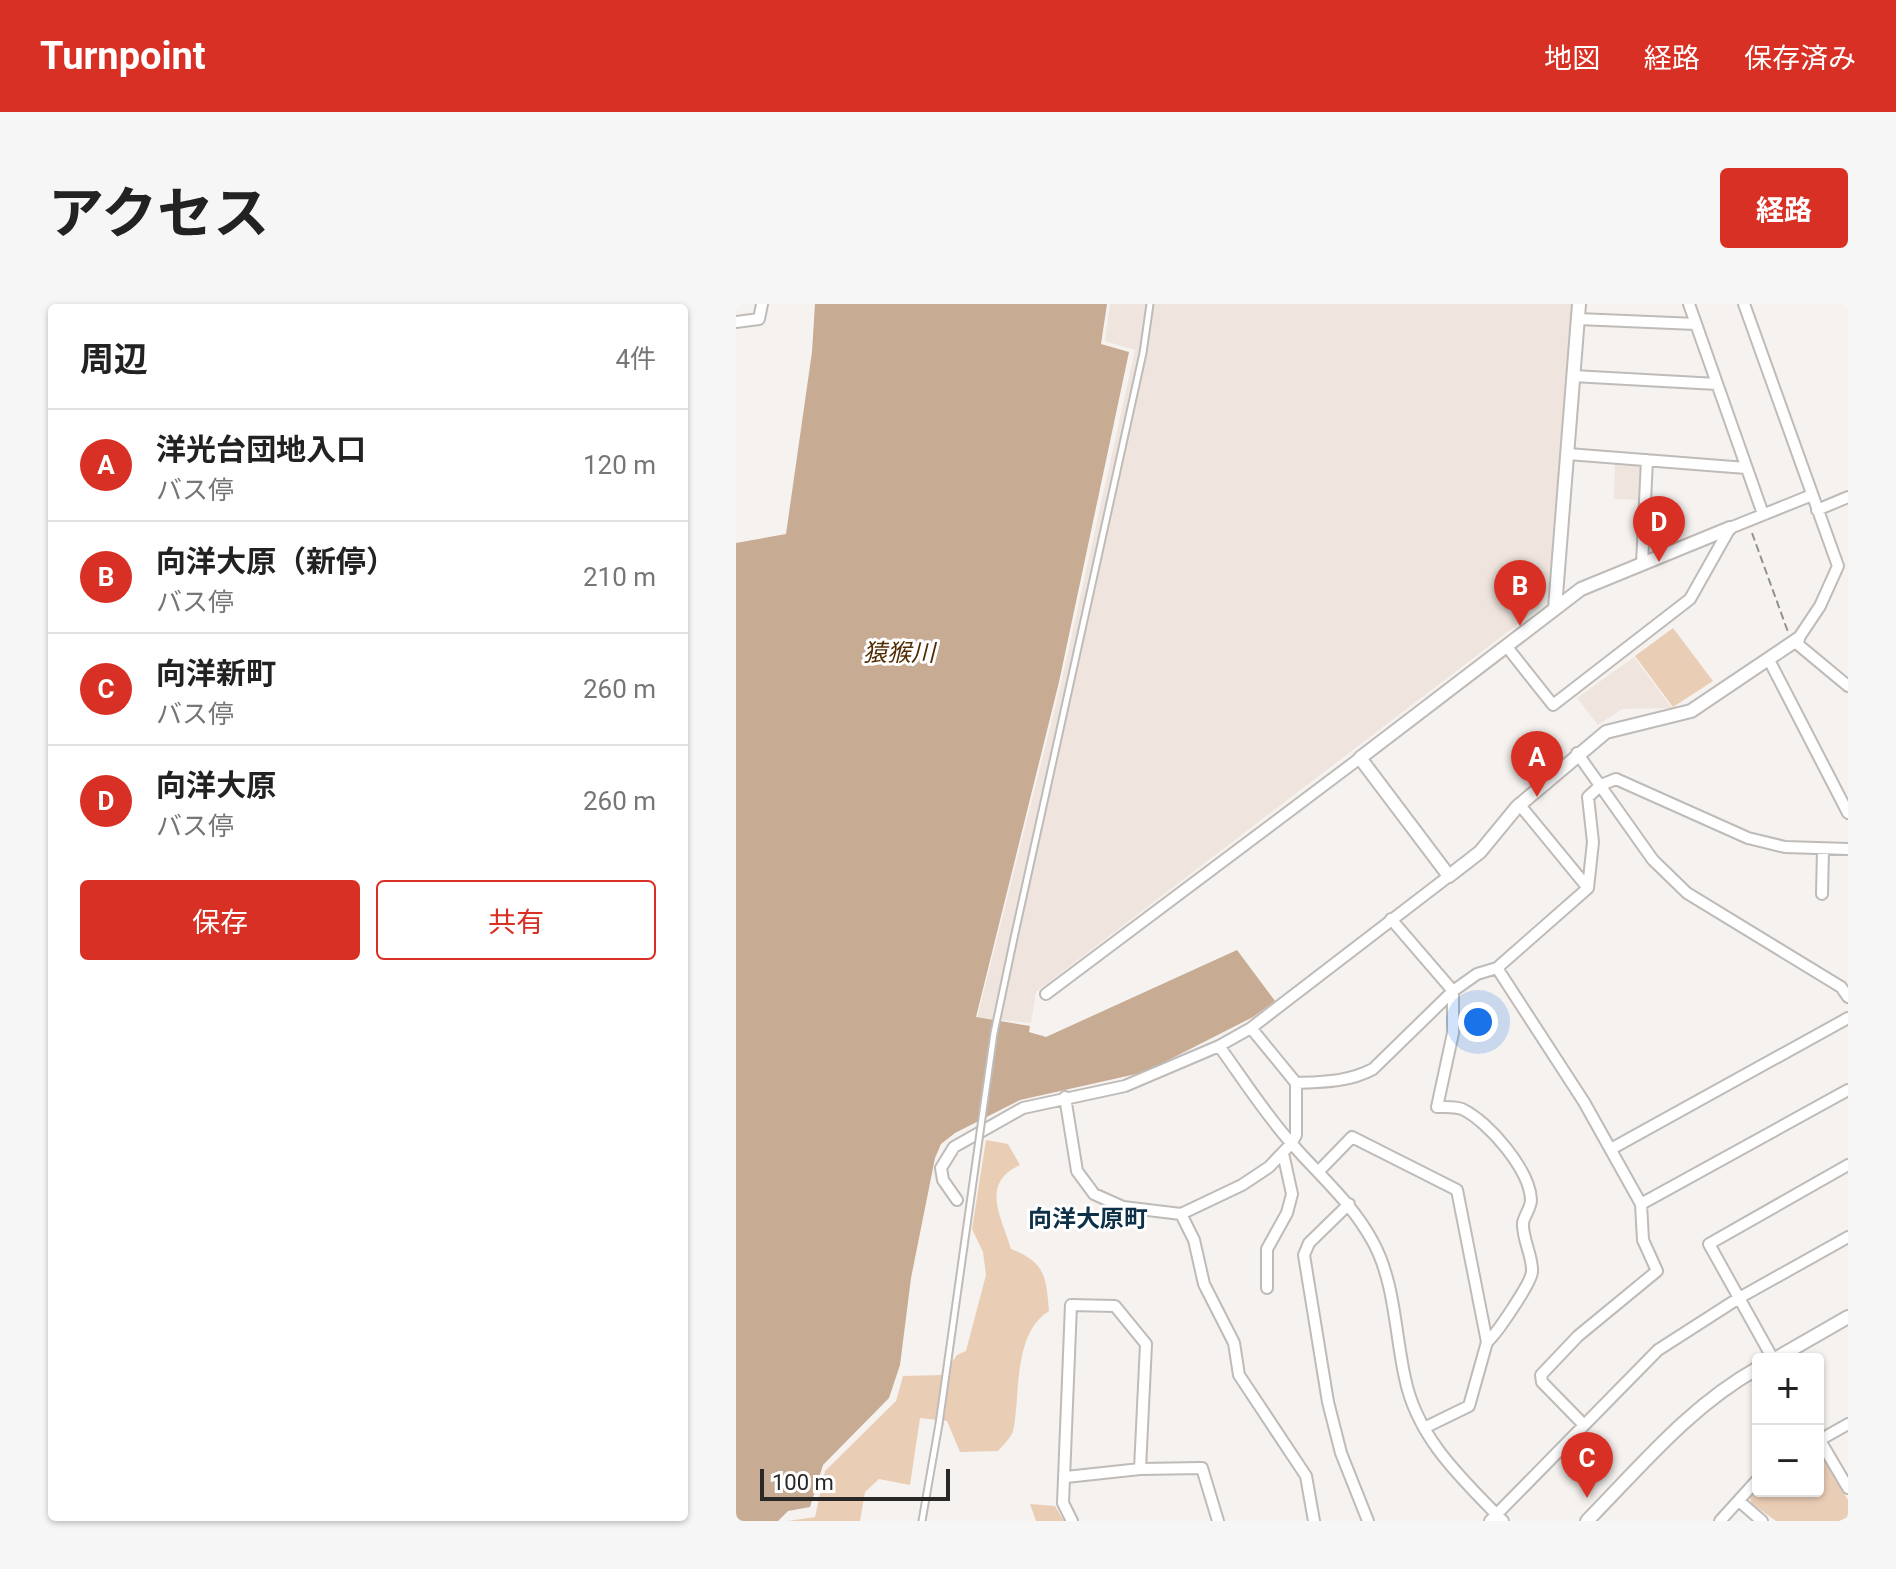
<!DOCTYPE html>
<html lang="ja">
<head>
<meta charset="utf-8">
<style>
  body { margin:0; font-family:Roboto,"Noto Sans JP",sans-serif; background:#f6f6f6; color:#222 }
  .controls { position:absolute; right:24px; bottom:24px; display:grid; overflow:hidden; border-radius:8px; box-shadow:0 2px 6px #0004 }
  .controls button { width:72px; height:72px; display:grid; place-items:center; padding:0; border:0; border-bottom:2px solid #e0e0e0; background:#fff; color:#222; font:40px sans-serif }
  .scale { position:absolute; left:24px; bottom:20px; width:190px; box-sizing:border-box; padding-left:8px; border:4px solid #292827; border-top:0; font-size:22px; line-height:28px; white-space:nowrap; color:#292827; -webkit-text-stroke:6px #fff; paint-order:stroke }
  .you { position:absolute; left:742px; top:718px; width:28px; height:28px; margin:-20px; border:6px solid #fff; border-radius:50%; background:#1a73e8; box-shadow:0 0 0 12px #1a73e833 }
  .badge { display:grid; place-items:center; width:52px; height:52px; border-radius:50%; background:#d93025; color:#fff; font-size:26px; font-weight:700 }
  .pin { position:absolute; translate:-50% -66px; filter:drop-shadow(0 2px 4px #0008) }
  .pin::after { content:''; position:absolute; top:42px; width:28px; height:24px; background:inherit; clip-path:polygon(0 0,100% 0,50% 100%) }
  .list { margin:0; padding:0; list-style:none }
  h2 { display:flex; justify-content:space-between; align-items:center; height:104px; margin:0; padding:0 32px; font-size:34px }
  h2 small { font-size:26px; font-weight:400; color:#767676 }
  .list li { display:grid; grid-template-columns:52px 1fr auto; gap:24px; align-items:center; box-sizing:border-box; height:112px; padding:0 32px; border-top:2px solid #e0e0e0 }
  .list b { display:block; font-size:30px; white-space:nowrap }
  .list p { margin:0; font-size:26px; white-space:nowrap; color:#767676 }
  .list em { font-size:26px; font-style:normal; color:#767676 }
  .actions { display:flex; gap:16px; padding:24px 32px }
  .actions a { flex:1; padding:18px 0; border:2px solid #d93025; border-radius:8px; text-align:center; font-size:28px; color:#d93025 }
  .actions .main { background:#d93025; color:#fff }
  .map { position:relative; flex:none; width:1112px; height:1217px; overflow:hidden; border-radius:8px }
  header { display:flex; align-items:center; gap:48px; box-sizing:border-box; height:112px; padding:0 40px; background:#d93025; color:#fff }
  header strong { font-size:38px }
  nav { display:flex; gap:44px; margin-inline-start:auto; font-size:28px }
  .intro { display:flex; align-items:center; justify-content:space-between; box-sizing:border-box; height:192px; padding:0 48px }
  h1 { margin:0; font-size:56px }
  .button { padding:20px 36px; border-radius:8px; background:#d93025; color:#fff; font-size:28px; font-weight:700 }
  main { display:flex; gap:48px; padding:0 48px }
  aside { flex:1; background:#fff; border-radius:8px; box-shadow:0 2px 6px #0004 }
  .map>svg:first-child { display:block }
</style>
</head>
<body>
<header>
<strong>Turnpoint</strong>
<nav><a>地図</a><a>経路</a><a>保存済み</a></nav>
</header>
<div class="intro"><h1>アクセス</h1><a class="button">経路</a></div>
<main>
<aside>
<h2>周辺<small>4件</small></h2>
<ul class="list">
<li><span class="badge">A</span><div><b>洋光台団地入口</b><p>バス停</p></div><em>120 m</em></li>
<li><span class="badge">B</span><div><b>向洋大原（新停）</b><p>バス停</p></div><em>210 m</em></li>
<li><span class="badge">C</span><div><b>向洋新町</b><p>バス停</p></div><em>260 m</em></li>
<li><span class="badge">D</span><div><b>向洋大原</b><p>バス停</p></div><em>260 m</em></li>
</ul>
<div class="actions"><a class="main">保存</a><a>共有</a></div>
</aside>
<div class="map">
<svg width="1112" height="1217" viewBox="0 0 1112 1217">
  <rect width="100%" height="100%" fill="#f5f2ef"/>
  <!-- built -->
  <path fill="#efe5de" d="M374,0h462l-21,280 -12,24 -503,384 -5,31 -54,-5 84,-334 74,-334 -30,-9z
    M879,158l27,2 -1,36 -27,-1z
    M898,353l38,51 -50,1 -24,16 -21,-27z"/>
  <!-- green -->
  <path fill="#eacdb5" d="M937,324l40,53 -40,26 -38,-51z
    M250,836l22,4 12,21c-40,18 -19,51 -9,84 35,14 35,28 38,62 -37,23 -28,85 -36,120 -2,7 -10,14 -15,20l-38,1 -13,-31 -27,-3 -10,67 -31,-6 -14,13 -5,29h-72l27,-4 10,-46 71,-70 7,-25 40,-1 14,-20 9,-4 20,-76 -3,-23 -11,-23z
    M1082,1146l30,50v17l-9,4h-63l-25,-18 -1,-8 8,-7v3h60z
    M294,1200l25,2 9,15h-28z"/>
  <!-- water -->
  <path fill="#c7ab93" d="M79,0h292l-6,40 28,8 -70,330 -83,335 54,9 -1,6 17,5 191,-87 38,51 -22,16 -108,55 -125,28 -65,33 -14,11 -6,14 -24,120 -11,87 -11,33 -66,67 -13,42 -22,4 -10,10h-42v-978l50,-9 26,-182z"/>
  <g fill="none" stroke-linecap="round" stroke-linejoin="round">
    <defs>
      <path id="service" d="M278,634l129,-585 7,-49
        M186,1217l17,-97"/>
      <path id="minor" d="M953,0l74,210
        M1008,0l94,262 -18,40 -22,33
        M842,15l118,5
        M0,18l23,-3 3,-15
        M837,72l144,8
        M832,150l178,14
        M1081,206l31,-13
        M906,260l5,-104
        M1059,338l53,44
        M771,343l46,58 137,-106 40,-71 82,-33
        M1033,356l79,153
        M841,449l76,107 34,33 154,94 7,10
        M783,500l69,84
        M1086,590l1,-44
        M655,615l62,72v42l-16,74c8,0 17,-1 25,2 26,12 68,61 69,91 0,8 -7,16 -8,23 -1,16 10,33 9,49 -1,11 -36,63 -45,70
        M761,664l87,134 57,102 2,36 14,31 -79,65 -37,39 1,7 40,41
        M310,690l314,-236
        M515,724l45,55c27,-1 53,-1 77,-14l80,-78 24,-17 20,-6 91,-80 5,-46 -5,-45 13,-12 15,-6 132,59 37,9 63,2
        M483,742c24,33 46,68 73,98 28,32 60,59 81,98 22,40 22,92 32,136 12,60 57,101 98,143
        M329,793l12,74 17,23 29,13 58,7 61,-29 27,-18 22,-23 5,-9v-52
        M875,845l237,-131
        M583,867l33,-34 105,53 30,152 -18,64 -45,22
        M221,896l-14,-20 -2,-12 13,-21 69,-39 102,-22 94,-40 32,-18 198,-152
        M613,900l-40,39 -5,12 24,147 13,51 27,68
        M905,900l207,-114
        M445,910l13,26 10,44 30,59 5,32 67,101 8,45
        M531,984v-39l20,-36 5,-19 -9,-41
        M1037,1055l-64,-115 139,-79
        M1082,1133l30,51
        M1082,1137l30,-17
        M330,1173l74,-8 62,-1 16,53
        M1003,1197l23,20
        M336,1217l-9,-18 8,-198 44,1 31,38 -6,125
        M754,1217l168,-171 81,-52 109,-61
        M984,1217l38,-42"/>
      <path id="tertiary" d="M994,224l-149,61 -221,169 89,118 31,-24 37,-45 89,-75 85,-21 107,-72
        M819,304l24,-304
        M1039,1055l73,-42
        M851,1217c54,-55 103,-115 171,-153"/>
    </defs>
    <!-- service casing -->
    <use href="#service" stroke="#bebbb8" stroke-width="9"/>
    <!-- minor casing -->
    <use href="#minor" stroke="#bebbb8" stroke-width="14"/>
    <!-- tertiary casing -->
    <use href="#tertiary" stroke="#bebbb8" stroke-width="16"/>
    <!-- path -->
    <path stroke="#949290" stroke-width="2" stroke-dasharray="8 4" stroke-linecap="butt" d="M1016,229l36,99"/>
    <!-- service -->
    <use href="#service" stroke="#fff" stroke-width="5"/>
    <!-- minor -->
    <use href="#minor" stroke="#fff" stroke-width="10"/>
    <!-- tertiary -->
    <use href="#tertiary" stroke="#fff" stroke-width="12"/>
    <defs>
      <path id="service-bridge" d="M203,1120l55,-391 20,-95"/>
    </defs>
    <!-- service-bridge casing -->
    <use href="#service-bridge" stroke="#bebbb8" stroke-width="9" stroke-linecap="butt"/>
    <!-- service-bridge -->
    <use href="#service-bridge" stroke="#fff" stroke-width="5"/>
  </g>
  <g text-anchor="middle" stroke-width="6" stroke-linejoin="round" paint-order="stroke">
    <!-- water labels -->
    <g font-size="24" font-style="italic" fill="#512b01" stroke="#fff">
      <text x="163" y="357">猿猴川</text>
    </g>
    <!-- neighbourhood labels -->
    <g font-size="24" font-weight="bold" fill="#0e3049" stroke="#fff">
      <text x="352" y="923">向洋大原町</text>
    </g>
  </g>
</svg>
<div class="controls">
<button>+</button>
<button>−</button>
</div>
<div class="scale">100 m</div>
<div class="you"></div>
<div class="pin badge" style="left:801px;top:493px">A</div>
<div class="pin badge" style="left:784px;top:322px">B</div>
<div class="pin badge" style="left:851px;top:1194px">C</div>
<div class="pin badge" style="left:923px;top:258px">D</div>
</div>
</main>
</body>
</html>
